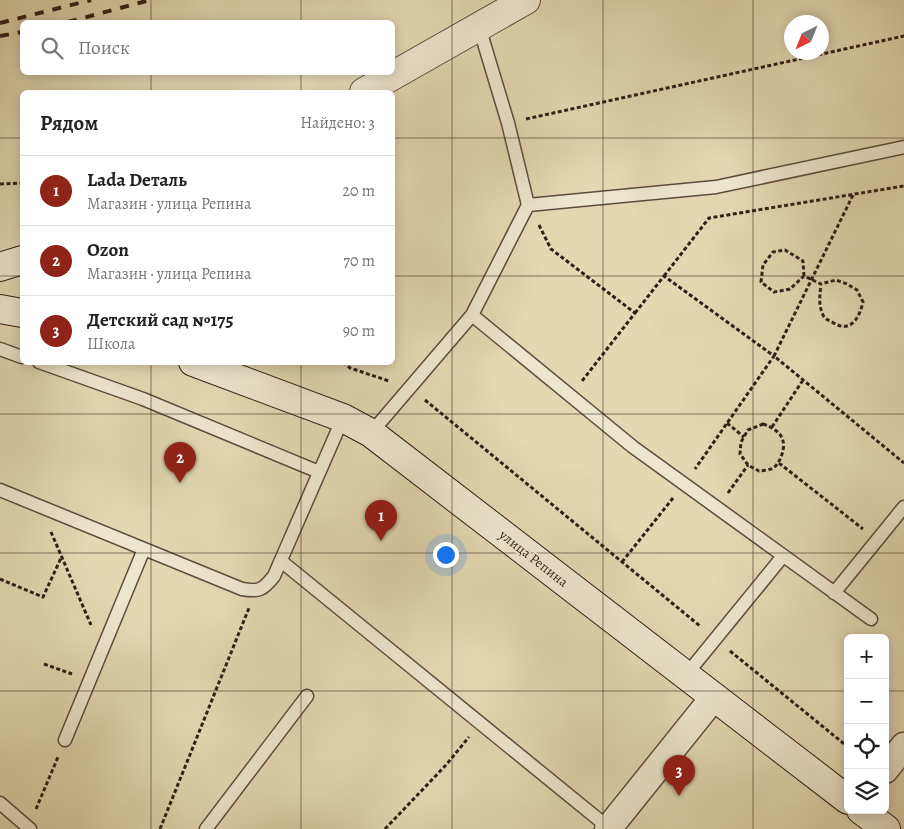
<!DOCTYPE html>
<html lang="ru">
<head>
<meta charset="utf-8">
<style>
  body { margin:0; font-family:Alegreya,serif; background:#f2f2f2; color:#222 }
  .controls { position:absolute; right:15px; bottom:15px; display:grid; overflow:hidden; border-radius:8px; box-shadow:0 2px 12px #0003 }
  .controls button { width:45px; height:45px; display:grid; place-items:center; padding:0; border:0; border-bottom:1px solid #e0e0e0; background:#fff; color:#222; font:25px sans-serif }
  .compass { position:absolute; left:784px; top:15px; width:45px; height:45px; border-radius:50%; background:#fff; box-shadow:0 2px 12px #0003; rotate:223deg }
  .you { position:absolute; left:445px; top:554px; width:18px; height:18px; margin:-12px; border:4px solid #fff; border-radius:50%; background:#1a73e8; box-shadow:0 0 0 8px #1a73e833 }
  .badge { display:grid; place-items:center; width:32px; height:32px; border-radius:50%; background:#8f2418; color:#fff; font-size:16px; font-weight:700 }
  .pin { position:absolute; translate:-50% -41px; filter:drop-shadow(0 1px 2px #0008) }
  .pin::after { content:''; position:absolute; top:26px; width:18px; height:15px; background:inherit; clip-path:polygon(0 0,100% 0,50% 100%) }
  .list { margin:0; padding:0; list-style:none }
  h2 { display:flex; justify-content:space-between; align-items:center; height:65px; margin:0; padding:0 20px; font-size:21px }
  h2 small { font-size:16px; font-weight:400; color:#767676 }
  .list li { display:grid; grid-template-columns:32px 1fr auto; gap:15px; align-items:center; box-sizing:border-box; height:70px; padding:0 20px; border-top:1px solid #e0e0e0 }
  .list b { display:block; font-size:19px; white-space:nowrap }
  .list p { margin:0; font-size:16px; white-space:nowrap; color:#767676 }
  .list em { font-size:16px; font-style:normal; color:#767676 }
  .icon { flex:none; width:28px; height:28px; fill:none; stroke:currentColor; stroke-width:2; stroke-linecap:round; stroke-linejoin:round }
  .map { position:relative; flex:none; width:904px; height:829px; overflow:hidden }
  .search { position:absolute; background:#fff; box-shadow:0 2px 12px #0003; left:20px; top:20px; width:375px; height:55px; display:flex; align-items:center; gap:12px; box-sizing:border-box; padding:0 18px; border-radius:8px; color:#767676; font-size:19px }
  .panel { position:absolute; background:#fff; box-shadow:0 2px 12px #0003; left:20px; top:90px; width:375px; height:275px; border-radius:8px }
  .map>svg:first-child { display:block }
</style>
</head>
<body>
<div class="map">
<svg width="904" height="829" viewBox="0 0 904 829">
  <rect width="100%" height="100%" fill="#e2d8b2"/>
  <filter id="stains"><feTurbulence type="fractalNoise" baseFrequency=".004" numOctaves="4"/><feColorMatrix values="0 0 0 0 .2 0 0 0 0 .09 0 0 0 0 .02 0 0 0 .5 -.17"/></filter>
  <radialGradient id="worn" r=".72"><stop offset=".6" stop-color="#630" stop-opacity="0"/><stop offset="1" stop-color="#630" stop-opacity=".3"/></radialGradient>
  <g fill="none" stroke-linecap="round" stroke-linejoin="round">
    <defs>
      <path id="service" d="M477,28l6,12 25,83 20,82
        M472,315l161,132 238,172
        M0,349l22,8
        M39,362l104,37 176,73
        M371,433l101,-118 56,-110 188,-18 188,-40
        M0,490l242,99c17,3 21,1 32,-13l69,-158
        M281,561l328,267
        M834,593l70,-86
        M686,675l97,-119
        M65,740l79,-191
        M0,803l30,26
        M206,829l101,-133"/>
      <path id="minor" d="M885,770l19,-24
        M608,829l106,-132"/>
      <path id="tertiary" d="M364,92l162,-92"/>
      <path id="secondary" d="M0,267l22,-7
        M0,309l22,4
        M193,362l150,56 28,15 477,367
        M861,810l25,19"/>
    </defs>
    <!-- service casing -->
    <use href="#service" stroke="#5c4c3e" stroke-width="15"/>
    <!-- minor casing -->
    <use href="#minor" stroke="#5c4c3e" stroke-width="29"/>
    <!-- tertiary casing -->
    <use href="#tertiary" stroke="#5c4c3e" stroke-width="30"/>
    <!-- secondary casing -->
    <use href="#secondary" stroke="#301e18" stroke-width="30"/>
    <!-- path -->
    <path stroke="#301e18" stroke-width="3" stroke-dasharray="4 2.5" stroke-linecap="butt" d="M526,119l378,-83
      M0,184l22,-1
      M853,195l-79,161 130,107
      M539,225l12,24 84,64 -53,68
      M664,276l45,-58 195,-32
      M804,276l-1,-15 -18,-11 -12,2 -10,13 -2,17 13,10 16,-3 14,-13 17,8 15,-4 11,4 10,6 6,12c-4,17 -13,32 -31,20 -4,-2 -8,-4 -9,-7 -5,-11 -3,-20 -2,-31
      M635,313l29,-37 110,80 -79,113
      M343,362l7,6 39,13
      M425,400l275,226
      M727,423l17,14
      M763,424c17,6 25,15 18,33 -2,5 -5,10 -10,12 -4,1 -9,2 -12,2l-11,-6 -8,-11 1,-12 7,-12z
      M772,427l31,-47
      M779,463l84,66
      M728,493l20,-28
      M51,532l40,93
      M622,562l51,-64
      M0,579l43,18 18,-39
      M730,651l118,96
      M44,664l28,10
      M36,809l22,-52
      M160,829l89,-221
      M385,829l61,-64 23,-28"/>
    <!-- service -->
    <use href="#service" stroke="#ece6cd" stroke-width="12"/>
    <!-- minor -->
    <use href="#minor" stroke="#ece6cd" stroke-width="26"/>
    <!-- tertiary -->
    <use href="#tertiary" stroke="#ece6cd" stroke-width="28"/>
    <!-- secondary -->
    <use href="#secondary" stroke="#ece6cd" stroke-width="28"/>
    <!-- rail -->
    <path stroke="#301e18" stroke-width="4" stroke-dasharray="9 9" stroke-linecap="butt" d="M68,22l82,-22
      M0,23l91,-23
      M0,36l22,-4"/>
  </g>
  <!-- grid -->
  <path fill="none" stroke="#301e18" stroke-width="1" stroke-opacity="0.55" d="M151,0v22M301,0v22M452,0v829M603,0v829M753,0v829M151,72v20M301,72v20M0,138h22M392,138h512M0,276h22M392,276h512M151,362v467M301,362v467M0,414h904M0,553h904M0,691h848M885,691h19"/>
  <g text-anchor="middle" stroke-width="4" stroke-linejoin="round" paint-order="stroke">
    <!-- street labels -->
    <g font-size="14" fill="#301e18" stroke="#ece6cd">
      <text transform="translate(534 558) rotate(38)" y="5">улица Репина</text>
    </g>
  </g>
  <rect width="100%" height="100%" filter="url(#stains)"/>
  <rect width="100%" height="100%" fill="url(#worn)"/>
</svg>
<div class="controls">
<button>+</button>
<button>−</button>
<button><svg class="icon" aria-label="locate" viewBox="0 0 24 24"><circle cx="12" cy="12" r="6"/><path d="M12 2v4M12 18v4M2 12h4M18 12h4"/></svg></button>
<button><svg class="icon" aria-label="layers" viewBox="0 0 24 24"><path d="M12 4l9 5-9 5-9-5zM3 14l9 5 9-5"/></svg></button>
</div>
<svg class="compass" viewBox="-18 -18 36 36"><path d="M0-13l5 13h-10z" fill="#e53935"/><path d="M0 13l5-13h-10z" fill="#767676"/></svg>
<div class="you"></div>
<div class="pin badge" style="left:381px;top:541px">1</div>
<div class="pin badge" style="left:180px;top:483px">2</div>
<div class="pin badge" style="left:679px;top:796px">3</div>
<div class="search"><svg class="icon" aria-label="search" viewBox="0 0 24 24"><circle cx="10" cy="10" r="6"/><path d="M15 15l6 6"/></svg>Поиск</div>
<section class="panel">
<h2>Рядом<small>Найдено: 3</small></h2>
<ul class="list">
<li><span class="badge">1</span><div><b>Lada Dеталь</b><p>Магазин · улица Репина</p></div><em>20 m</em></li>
<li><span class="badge">2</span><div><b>Ozon</b><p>Магазин · улица Репина</p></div><em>70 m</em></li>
<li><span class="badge">3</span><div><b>Детский сад №175</b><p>Школа</p></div><em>90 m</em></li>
</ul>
</section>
</div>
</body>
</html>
